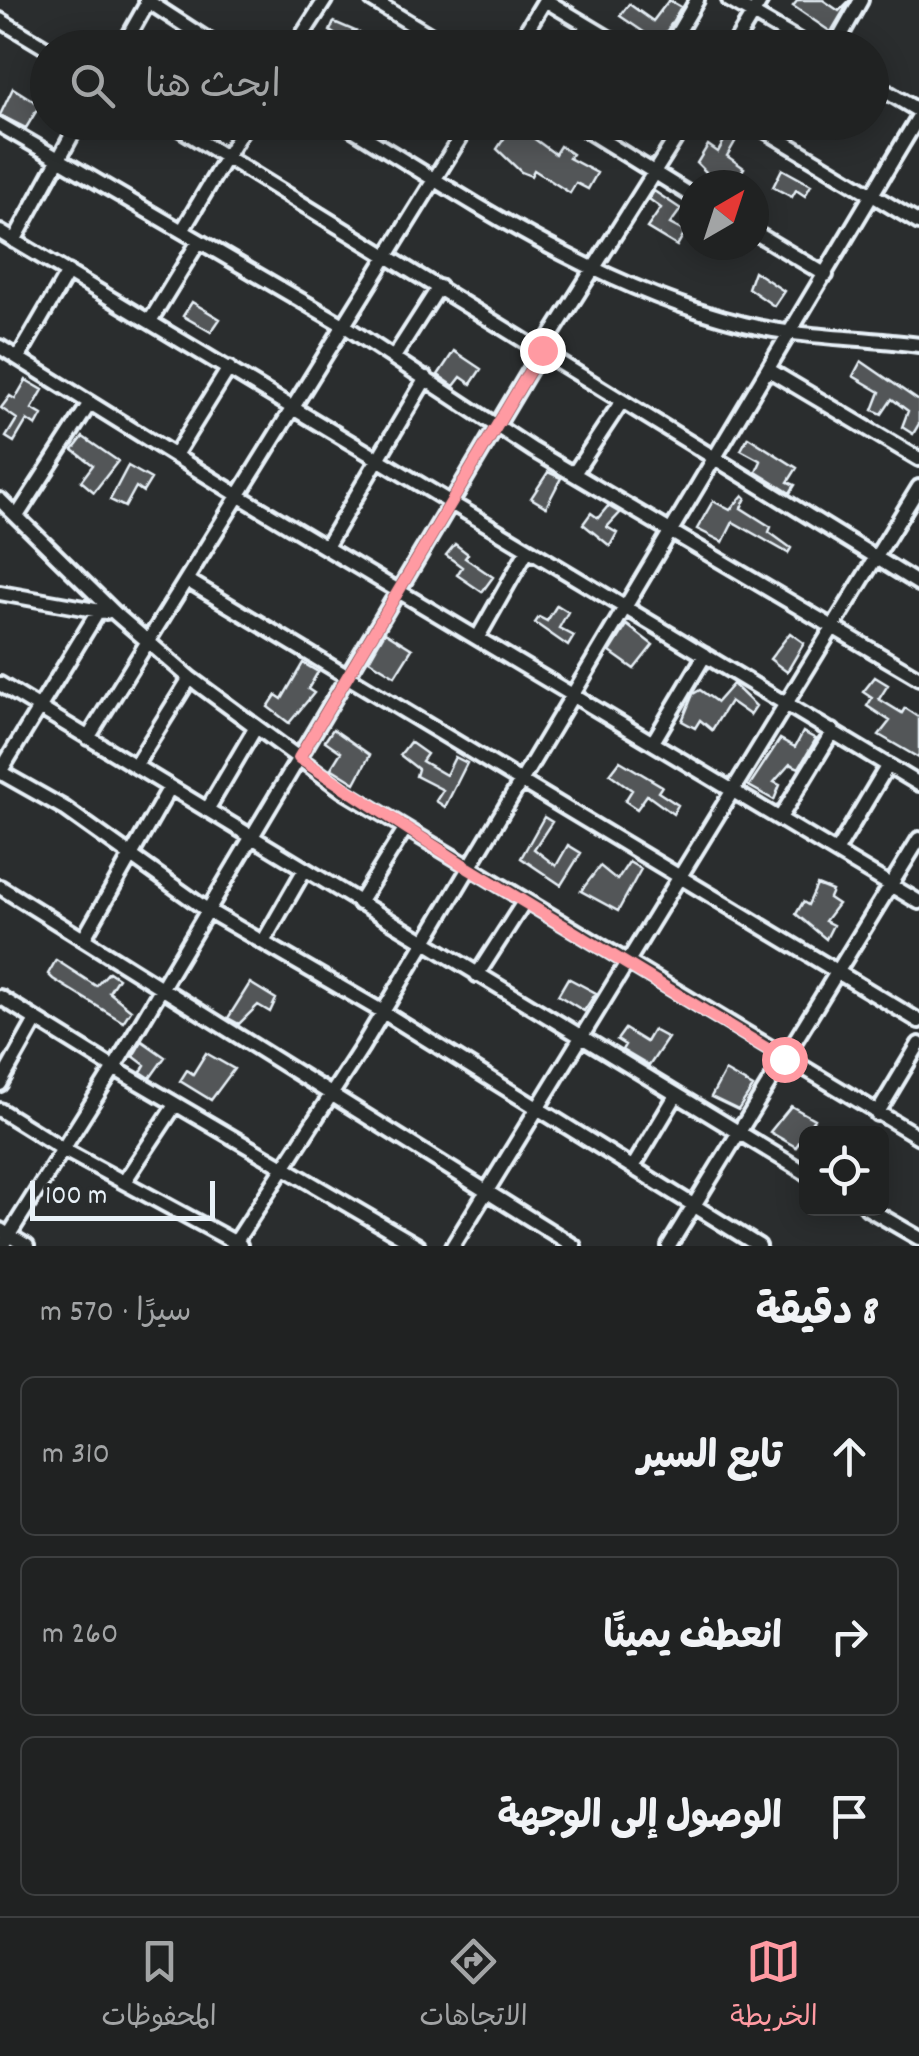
<!DOCTYPE html>
<html lang="ar">
<head>
<meta charset="utf-8">
<style>
  body { margin:0; font-family:Dekko,"Playpen Sans Arabic",sans-serif; background:#2d2f2f; color:#f1f3f6; direction:rtl }
  .controls { position:absolute; right:30px; bottom:30px; display:grid; overflow:hidden; border-radius:15px; box-shadow:0 5px 25px #0003 }
  .controls button { width:90px; height:90px; display:grid; place-items:center; padding:0; border:0; border-bottom:2px solid #3d3f40; background:#202222; color:#f1f3f6; font:50px sans-serif }
  .compass { position:absolute; left:679px; top:170px; width:90px; height:90px; border-radius:50%; background:#202222; box-shadow:0 5px 25px #0003; rotate:39deg }
  .scale { position:absolute; left:30px; bottom:25px; width:185px; box-sizing:border-box; padding-left:10px; border:5px solid #e8f1f8; border-top:0; font-size:28px; line-height:35px; white-space:nowrap; color:#e8f1f8; -webkit-text-stroke:8px #2a2d2e; paint-order:stroke }
  .stop { position:absolute; width:30px; height:30px; margin:-22px; border:8px solid #ff9aa2; border-radius:50%; background:#fff }
  .stop.end { background:#ff9aa2; border-color:#fff; box-shadow:0 2px 10px #0008 }
  .list { margin:0; padding:0; list-style:none }
  h2 { display:flex; justify-content:space-between; align-items:center; height:130px; margin:0; padding:0 40px; font-size:42px }
  h2 small { font-size:32px; font-weight:400; color:#a2a4a5 }
  .list li { display:grid; grid-template-columns:65px 1fr auto; gap:30px; align-items:center; box-sizing:border-box; height:160px; margin:0 20px 20px; padding:0 20px; border:2px solid #3d3f40; border-radius:15px }
  .list b { display:block; font-size:38px; white-space:nowrap }
  .list em { font-size:32px; font-style:normal; color:#a2a4a5 }
  .icon { flex:none; width:55px; height:55px; fill:none; stroke:currentColor; stroke-width:2; stroke-linecap:round; stroke-linejoin:round }
  .map { position:relative; flex:none; width:919px; height:1246px; overflow:hidden; direction:ltr }
  .search { position:absolute; background:#202222; box-shadow:0 5px 25px #0003; left:30px; right:30px; top:30px; height:110px; display:flex; align-items:center; gap:25px; box-sizing:border-box; padding:0 35px; border-radius:55px; color:#a2a4a5; font-size:38px }
  .sheet { height:670px; background:#202222 }
  nav { display:flex; justify-content:space-around; align-items:center; box-sizing:border-box; height:140px; border-top:2px solid #3d3f40; background:#202222; font-size:28px; color:#a2a4a5 }
  nav a { display:grid; justify-items:center; gap:5px }
  nav .on { color:#ff9aa2 }
  .map>svg:first-child { display:block }
</style>
</head>
<body>
<div class="map">
<svg width="919" height="1246" viewBox="0 0 919 1246">
  <rect width="100%" height="100%" fill="#2a2d2e"/>
  <filter id="ink" filterUnits="userSpaceOnUse"><feTurbulence type="fractalNoise" baseFrequency=".01" numOctaves="2"/><feDisplacementMap in="SourceGraphic" scale="20" xChannelSelector="R" yChannelSelector="G"/><feConvolveMatrix kernelMatrix="1 2 1 2 8 2 1 2 1" color-interpolation-filters="sRGB"/></filter>
  <g filter="url(#ink)">
    <!-- building -->
    <path fill="#535759" stroke="#e8f1f8" stroke-width="2.5" d="M669,0l12,7 -21,36 -40,-27 9,-12 24,17z
      M798,0h25l16,11 11,-11 -19,32 -38,-26z
      M334,22l26,11 20,15h-25l-25,-17z
      M13,88l27,17 -14,23 -26,-13z
      M500,122h24l-3,7 34,25 5,-8 12,8 -3,4 28,15 -9,16 -12,-6 -6,10 -36,-23 -3,6 -10,-4 -24,-23 8,-12 -10,-7z
      M731,128l9,5 -13,23 17,12 -12,17h-13l-22,-22 11,-18 10,7z
      M782,169l29,16 -6,11 -9,-6 -4,7 -19,-10z
      M654,191l27,18 -11,15 15,8 -8,14 -30,-18 14,-20 -12,-9z
      M754,271l30,20 -10,15 -26,-18z
      M192,302l28,17 -9,13 -28,-16z
      M454,351l27,18 -10,15 -10,-7 -7,9 -16,-11z
      M861,361l58,40v23l-6,10 -11,-7 6,-16 -16,-12 -10,15 -9,-4 7,-18 -27,-16z
      M26,380l17,10 -11,19 10,6 -6,11 -9,-6 -13,22 -8,-5 11,-18 -16,-11 9,-12 5,3z
      M83,437l35,24 -24,31 -13,-11 12,-16 -20,-15z
      M748,437l49,31 -9,14 7,3 -5,8 -34,-21 5,-11 -20,-11z
      M128,466l23,13 -8,13 -7,-5 -11,20 -15,-7z
      M548,472l13,6 -15,29 -15,-9z
      M743,495l3,3 -5,10 30,19 -2,5 22,16 -3,5 -55,-31 -10,20 -26,-13 16,-28 17,9z
      M608,506l12,7 -13,14 10,6 -7,13 -27,-22 8,-11 7,5z
      M455,544l13,10 -3,4 28,19 -11,15 -25,-17 5,-8 -16,-12z
      M557,605l11,7 -9,16 15,8 -6,10 -33,-23 4,-6 8,4z
      M627,625l26,20 -19,24 -24,-17z
      M385,632l27,17 -17,27 -26,-16z
      M790,633l14,10 -17,29 -17,-13z
      M303,663l15,9 -10,17 6,4 -25,30 -21,-16 8,-12 6,4z
      M875,677l13,8 -9,14 23,14 3,-5 14,9v41l-40,-23 11,-14 -23,-15 5,-8 -9,-6z
      M733,684l23,22 -6,9 -20,-14 -18,29 -12,-10 -5,8 -13,-7 11,-27 7,-4 17,12z
      M333,729l37,26 -15,28 -24,-15 10,-16 -16,-11z
      M803,732l13,7 -17,29 -9,-4 -16,18 6,3 -6,15 -25,-14 31,-47 15,8z
      M410,742l17,12 -5,7 24,14 9,-18 12,6 -22,44 -9,-6 7,-11 -27,-14 2,-7 -18,-14z
      M620,761l42,25 -4,6 20,13 -5,9 -26,-19 -10,14 -12,-8 7,-11 -22,-16z
      M544,817l8,5 -18,27 22,17 12,-21 13,8 -20,32 -40,-27z
      M629,862l12,7 -23,42 -37,-20 19,-25 17,14z
      M817,885l15,6 -3,7 9,6 -13,17 8,4 -7,14 -30,-25 7,-12 5,3z
      M56,960l40,26 13,-14 9,6 -9,14 22,18 -8,12 -70,-43 -5,-5z
      M568,978l28,15 -12,18 -26,-16z
      M250,983l26,16 -6,13 -12,-7 -19,19 -11,-6z
      M625,1029l21,13 7,-12 15,8 -19,28 -27,-16 3,-5 -8,-5z
      M142,1041l23,16 -15,21 -9,-6 4,-7 -12,-9z
      M206,1053l28,16 -23,31 -31,-19 7,-11 6,4z
      M725,1071l28,16 -15,23 -27,-13z
      M791,1106l23,13 -18,28 -26,-15z"/>
    <g fill="none" stroke-linecap="round" stroke-linejoin="round">
      <defs>
        <path id="street" d="M146,0l74,48
          M372,0l79,48
          M545,0l80,48
          M729,0l82,48
          M0,20l48,29
          M122,48l27,-48
          M294,48l31,-48
          M516,48l29,-48
          M669,48l28,-48
          M732,48l29,-48
          M834,48l27,-48
          M872,83l47,28
          M169,122l750,462
          M341,122c128,78 256,166 403,202 56,14 118,13 175,21
          M573,122l121,75
          M751,122l168,101
          M0,125l345,201 188,124 386,228
          M182,231l65,-109
          M0,232l919,552
          M754,232l72,43
          M14,241l65,-119
          M150,321l49,-80
          M0,347l241,150 678,405
          M394,357l45,-70
          M18,358l50,-86
          M769,370l150,89
          M175,455l54,-87
          M575,472l47,-71
          M0,500l116,114 74,64 152,112 577,347
          M17,516l73,-113
          M326,547l100,-169
          M187,580l732,441
          M0,593l106,19
          M478,637l50,-88
          M0,684l806,489
          M88,738l382,-616
          M653,742l52,-87
          M135,766l55,-88
          M0,772l64,36 143,102 176,102 376,234
          M0,772l99,-162
          M207,810l49,-83
          M780,818l53,-87
          M836,852l52,-87
          M0,887l574,359
          M359,903l46,-74
          M84,938l86,-151
          M263,942l42,-73
          M477,975l47,-73
          M0,997l114,71 428,-718 144,-228
          M0,1084l36,-64
          M0,1110l66,41 174,94
          M877,1114l42,-70
          M633,1167l42,-70
          M124,1182l51,-77
          M867,1208l52,30
          M0,1230l27,16
          M2,1246l112,-178 304,178
          M233,1246l129,-199 557,-931
          M453,1246l466,-759
          M669,1246l250,-407"/>
      </defs>
      <!-- street casing -->
      <use href="#street" stroke="#e8f1f8" stroke-width="20"/>
      <!-- street -->
      <use href="#street" stroke="#2a2d2e" stroke-width="12"/>
    </g>
  </g>
  <g fill="none" stroke-linecap="round" stroke-linejoin="round" filter="url(#ink)">
    <!-- route -->
    <path stroke="#ff9aa2" stroke-width="12" d="M542,350l-243,408 169,110 316,191"/>
  </g>
</svg>
<div class="controls">
<button><svg class="icon" aria-label="locate" viewBox="0 0 24 24"><circle cx="12" cy="12" r="6"/><path d="M12 2v4M12 18v4M2 12h4M18 12h4"/></svg></button>
</div>
<svg class="compass" viewBox="-18 -18 36 36"><path d="M0-13l5 13h-10z" fill="#e53935"/><path d="M0 13l5-13h-10z" fill="#a2a4a5"/></svg>
<div class="scale">100 m</div>
<div class="stop" style="left:784px;top:1059px"></div>
<div class="stop end" style="left:542px;top:350px"></div>
<div class="search"><svg class="icon" aria-label="search" viewBox="0 0 24 24"><circle cx="10" cy="10" r="6"/><path d="M15 15l6 6"/></svg>ابحث هنا</div>
</div>
<section class="sheet">
<h2>8 دقيقة<small>سيرًا · 570 m</small></h2>
<ul class="list">
<li><svg class="icon" aria-label="ahead" viewBox="0 0 24 24"><path d="M12 20V5M6 11l6-6 6 6"/></svg><div><b>تابع السير</b></div><em>310 m</em></li>
<li><svg class="icon" aria-label="right" viewBox="0 0 24 24"><path d="M7 20v-9h11M14 6l5 5-5 5"/></svg><div><b>انعطف يمينًا</b></div><em>260 m</em></li>
<li><svg class="icon" aria-label="arrive" viewBox="0 0 24 24"><path d="M6 21V4h12l-3 4 3 4H6"/></svg><div><b>الوصول إلى الوجهة</b></div></li>
</ul>
</section>
<nav>
<a class="on"><svg class="icon" aria-label="map" viewBox="0 0 24 24"><path d="M3 6l6-2 6 2 6-2v14l-6 2-6-2-6 2zM9 4v14M15 6v14"/></svg>الخريطة</a>
<a><svg class="icon" aria-label="directions" viewBox="0 0 24 24"><path d="M12 3l9 9-9 9-9-9zM9 14v-3h6M13 9l2 2-2 2"/></svg>الاتجاهات</a>
<a><svg class="icon" aria-label="saved" viewBox="0 0 24 24"><path d="M7 4h10v16l-5-4-5 4z"/></svg>المحفوظات</a>
</nav>
</body>
</html>
